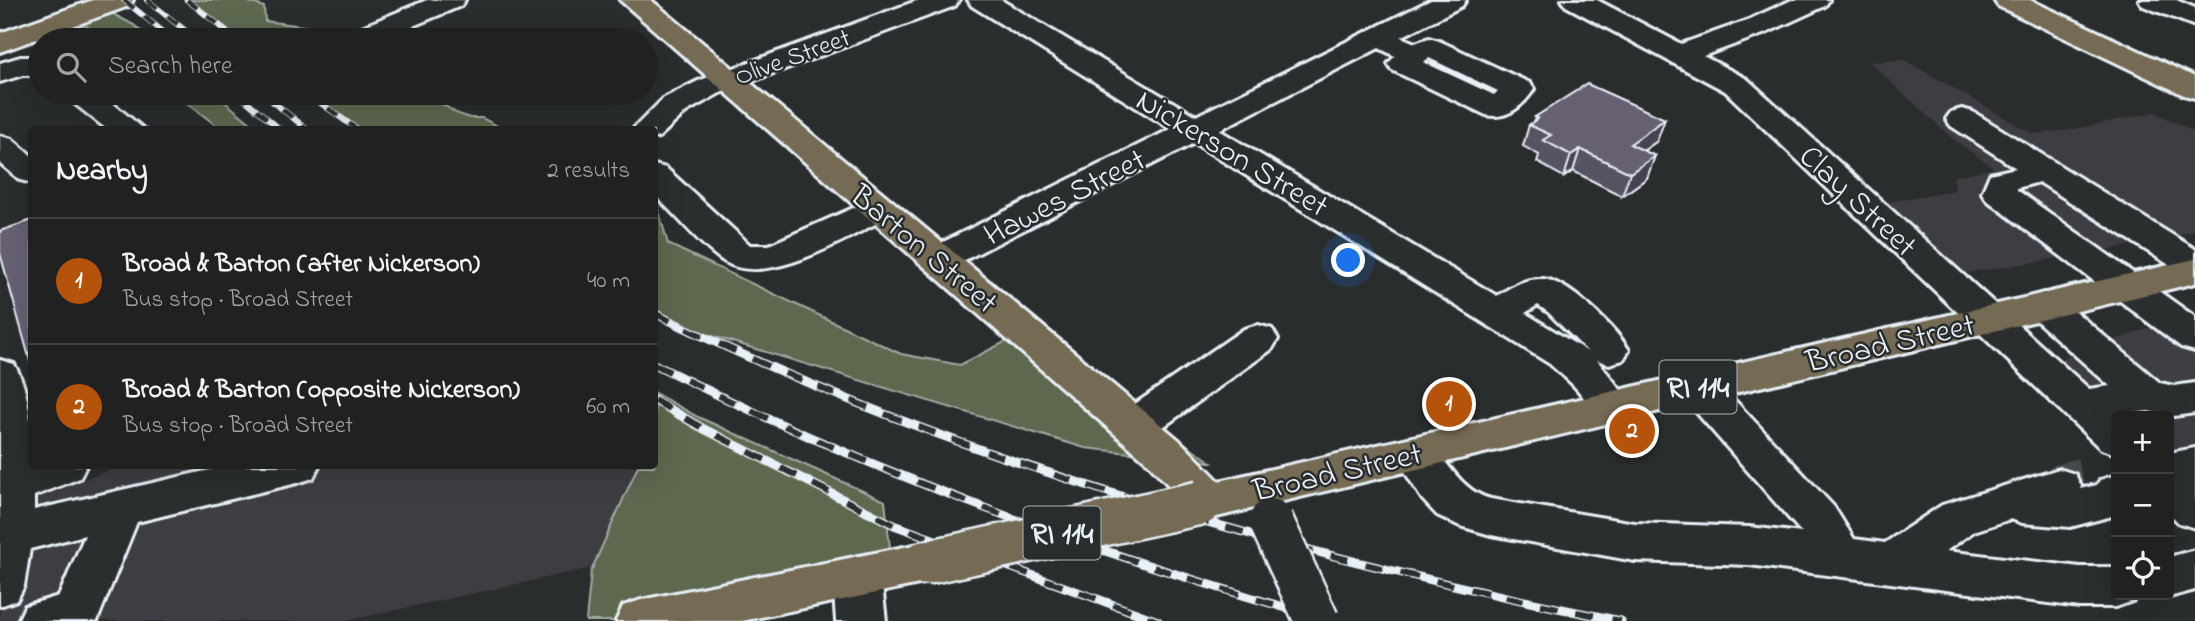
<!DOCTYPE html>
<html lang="en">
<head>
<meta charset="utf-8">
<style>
  body { margin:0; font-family:"Indie Flower",sans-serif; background:#2d2f2f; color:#f1f3f6 }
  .controls { position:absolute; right:21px; bottom:21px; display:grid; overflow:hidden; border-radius:7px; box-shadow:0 7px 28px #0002 }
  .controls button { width:63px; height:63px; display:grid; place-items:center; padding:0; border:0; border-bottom:2px solid #3d3f40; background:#202222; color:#f1f3f6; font:35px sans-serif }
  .you { position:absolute; left:1349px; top:261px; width:24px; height:24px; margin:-18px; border:5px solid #fff; border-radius:50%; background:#1a73e8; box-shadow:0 0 0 10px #1a73e833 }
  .badge { display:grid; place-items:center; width:46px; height:46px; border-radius:50%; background:#b45309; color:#fff; font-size:23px; font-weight:700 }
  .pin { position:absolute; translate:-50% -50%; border:4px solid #fff; box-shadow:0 2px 7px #0006 }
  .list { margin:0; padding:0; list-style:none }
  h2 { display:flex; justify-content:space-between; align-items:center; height:91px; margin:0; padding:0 28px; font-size:30px }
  h2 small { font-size:23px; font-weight:400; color:#a2a4a5 }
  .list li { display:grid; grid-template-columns:46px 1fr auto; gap:21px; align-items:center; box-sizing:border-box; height:126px; padding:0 28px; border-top:2px solid #3d3f40 }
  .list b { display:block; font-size:26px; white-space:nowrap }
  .list p { margin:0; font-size:23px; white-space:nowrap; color:#a2a4a5 }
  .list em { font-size:23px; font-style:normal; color:#a2a4a5 }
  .icon { flex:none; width:38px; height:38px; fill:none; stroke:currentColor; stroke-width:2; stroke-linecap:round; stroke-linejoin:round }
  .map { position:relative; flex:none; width:2195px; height:621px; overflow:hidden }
  .search { position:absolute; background:#202222; box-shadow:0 7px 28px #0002; left:28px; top:28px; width:630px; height:77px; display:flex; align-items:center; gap:18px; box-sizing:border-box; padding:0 24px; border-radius:38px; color:#a2a4a5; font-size:26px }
  .panel { position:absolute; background:#202222; box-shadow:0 7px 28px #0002; left:28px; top:126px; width:630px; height:343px; border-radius:7px }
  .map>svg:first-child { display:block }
</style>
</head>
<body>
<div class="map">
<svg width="2195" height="621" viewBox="0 0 2195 621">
  <rect width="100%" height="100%" fill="#2a2d2e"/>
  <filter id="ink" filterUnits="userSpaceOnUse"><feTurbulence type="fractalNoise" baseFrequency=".0143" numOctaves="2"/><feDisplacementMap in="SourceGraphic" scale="14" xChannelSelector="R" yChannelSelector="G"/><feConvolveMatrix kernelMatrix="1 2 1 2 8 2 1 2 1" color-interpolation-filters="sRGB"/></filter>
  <g filter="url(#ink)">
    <!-- built -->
    <path fill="#3c3c42" d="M1905,60l128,74 37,-4 85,-18 40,20v99l-87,19 -148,24 -78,-71 73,-13 -1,-14 40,-8 -41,-29 -84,-77z
      M2195,312v166l-4,1 -22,-20v-43h-48l-63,-56z
      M120,466h527l51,79 -353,76h-345v-111z"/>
    <!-- green -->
    <path fill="#5d684f" stroke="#a2aca4" stroke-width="2" d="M186,0h57l21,7 1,14 53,7 14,9 43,-5 -4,8h-129l-40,-31z
      M98,6l36,19 18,15h-42l-37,-22z
      M174,93h40l44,36h-37z
      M308,93h118l30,20 14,5h12l21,11h-143z
      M654,194l14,50 233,110 59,11 68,-35 183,132 -126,-14 -409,-123 -21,-10z
      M655,393l43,24 187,84 7,66 -254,54h-52l5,-50 47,-105h16z"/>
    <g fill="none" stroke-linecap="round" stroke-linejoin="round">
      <!-- minor-tunnel -->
      <path stroke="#464a4c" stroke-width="43" stroke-dasharray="43 21" stroke-linecap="butt" d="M2059,486l24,-7"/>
      <defs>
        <path id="minor" d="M427,0h38l-4,6 -82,34h-29l-2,-3 4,-6z
          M919,0h40l-4,6 -235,87 -34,19 -27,25 -5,1v-8h-22l32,-32 34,-17z
          M968,0h33l195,116 235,-116h35l-4,6 -61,31 14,6 14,-5 10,3 91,42 4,6c-11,17 -27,31 -48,26l-94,-45 -4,-6 7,-8 -16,-8 -160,82 278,166c14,-9 28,-18 45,-17 26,1 74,50 87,71l-6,10 -14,4 -12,-4 37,47 -6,11c-34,10 -33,-10 -53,-31 -7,-8 -17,-15 -25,-23l-356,-221 -243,124 -13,4 -13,-4 -5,-8 5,-8 246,-122 -199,-123zM1429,58l69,33 -4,4 -71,-33zM1538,305l10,7 40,40 -63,-39z
          M1562,0h35l84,44 65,-23 46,-21h37l-4,6 -59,27 -63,23 44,23 342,310 21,-3 -80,-71 -5,-9 5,-9 14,-4 14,4 102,86 14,3 21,-3v30l-21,3 -26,-5 -30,4 -2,1v38l-15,-5 -376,-358 -159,-85z
          M2139,0h37l19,8v18l-52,-20z
          M20,57h20v18h-17l-23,7v-19z
          M66,93h34l45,37h-37l-38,-30z
          M1962,109l11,3 222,137v28l-13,-4 -143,-91 -22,6v2l178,127v34l-14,-4 -194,-147 -5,-7 8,-19 26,-6 -65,-42 -5,-7 5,-7z
          M0,136l12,3 20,17v27l-12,-3 -20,-17z
          M654,165l12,3 84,77h19l98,-43 12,-4 12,4 5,7 -5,7c-42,20 -122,72 -166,46 -19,-11 -53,-51 -71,-68z
          M1258,325l14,4 6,10 -6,10 -123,88 -15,5 -15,-5 -6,-11 6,-11 125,-86z
          M0,360l14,4c17,29 18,69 18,102h54l-6,12 -46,18v14l193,-44h92l-6,12 -16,5 -160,39 -40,99h-79l7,-15 34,-10 26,-61 -55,14 -6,37 -7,14 -17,6z
          M1698,372l15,5 121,130 20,32 31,4 57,-38 117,-36 16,5 6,12 -1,3 17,-4 3,-5 16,-5v40l-46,12 -48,-4 -11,-4 -37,12 -28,20 134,16h36v28h20l-3,6 -17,6h-36l-331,-42 -114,-4 -144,-26 -31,-9 -23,-11 -15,-16 -29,-46 7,-12c4,-1 11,-4 16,-4 23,1 36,52 75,62l144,24 114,4 53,6 -119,-136 -6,-10 6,-10z
          M2195,448v80l-16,-5 -10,-10v-60z
          M2195,550v40l-26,7 -7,-2h7v-38z
          M857,556l17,6 7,14 5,45h-50l-3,-45 7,-14z"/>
        <path id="major" d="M93,0h40l-4,6 -129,46v-19z
          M620,0h31l528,440 40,41 976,-222v24l-995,238 -16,-5 -7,-13 3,-5 -31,-34z
          M1994,0h36l165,77v21l-11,-3 -186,-89z
          M924,543l17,6 7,14 -7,14 -17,6 -182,38h-126l7,-15 18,-6z"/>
      </defs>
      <!-- minor casing -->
      <use href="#minor" stroke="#e8f1f8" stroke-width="6"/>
      <!-- major casing -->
      <use href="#major" stroke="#e8f1f8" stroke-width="6"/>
      <!-- minor -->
      <use href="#minor" fill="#2a2d2e" fill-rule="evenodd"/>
      <!-- major -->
      <use href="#major" fill="#746b52" fill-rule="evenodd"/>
      <defs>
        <path id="rail-far1" d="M124,0l49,40
          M147,0l50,40
          M187,0l51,40
          M237,93l44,37
          M262,93l46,37
          M307,93l51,37"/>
        <path id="rail" d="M654,313c304,149 636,242 967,308
          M654,364c222,111 439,189 677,257
          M654,400l48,28 192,97 264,96"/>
      </defs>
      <!-- rail-far1 casing -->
      <use href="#rail-far1" stroke="#e8f1f8" stroke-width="6"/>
      <!-- rail casing -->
      <use href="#rail" stroke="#e8f1f8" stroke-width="9"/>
      <!-- rail-far1 -->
      <use href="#rail-far1" stroke="#2a2d2e" stroke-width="4.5" stroke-dasharray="13" stroke-linecap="butt"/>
      <!-- rail -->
      <use href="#rail" stroke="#2a2d2e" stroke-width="6" stroke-dasharray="18" stroke-linecap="butt"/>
      <defs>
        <path id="minor-bridge" d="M1271,521l46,100"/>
        <path id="major-bridge" d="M924,563l276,-60"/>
      </defs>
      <!-- minor-bridge casing -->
      <use href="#minor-bridge" stroke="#e8f1f8" stroke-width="48" stroke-linecap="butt"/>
      <!-- major-bridge casing -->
      <use href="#major-bridge" stroke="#e8f1f8" stroke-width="48" stroke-linecap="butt"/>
      <!-- minor-bridge -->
      <use href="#minor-bridge" stroke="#2a2d2e" stroke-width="43"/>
      <!-- major-bridge -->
      <use href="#major-bridge" stroke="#746b52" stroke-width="43"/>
    </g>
    <!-- wall -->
    <path fill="#585362" stroke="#e8f1f8" stroke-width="2" d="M1535,117l122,24 -13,9 3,28 -25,18 -49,-25 -9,6 -27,-15 2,-7 -16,-9 6,-21 5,-3z"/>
    <!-- shaded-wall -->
    <path fill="#474350" stroke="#e8f1f8" stroke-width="2" d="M1665,119l-8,22 -35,25 8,-22z
      M1580,149l-7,22 -9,6 7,-22z
      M1655,156l-8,22 -25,18 8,-23z"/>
    <!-- building -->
    <path fill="#666072" stroke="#e8f1f8" stroke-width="2" d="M1587,84l78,35 -35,25 25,12 -25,17 -50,-24 -9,6 -28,-15 8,-5 -22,-10 9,-7 -3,-1z
      M32,220v148l-32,-115v-22z"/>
  </g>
  <g text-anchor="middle" stroke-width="5" stroke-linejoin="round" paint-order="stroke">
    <!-- far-street labels -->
    <g font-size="26" fill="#e8f1f8" stroke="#2a2d2e">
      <text transform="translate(792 56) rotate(-20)" y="9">Olive Street</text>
    </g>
    <!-- shield labels -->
    <g fill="#2a2d2e" stroke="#afb6bb" stroke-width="2">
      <rect x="1659.5" y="360.5" width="77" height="53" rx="5"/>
      <rect x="1023.5" y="506.5" width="77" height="53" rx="5"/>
    </g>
    <g font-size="30" font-weight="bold" fill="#e8f1f8">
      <text x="1698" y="397">RI 114</text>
      <text x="1062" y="543">RI 114</text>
    </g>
    <!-- street labels -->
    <g font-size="32" fill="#e8f1f8" stroke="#2a2d2e">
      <text transform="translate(1233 152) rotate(31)" y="11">Nickerson Street</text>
      <text transform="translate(1064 196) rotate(-27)" y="11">Hawes Street</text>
      <text transform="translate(1859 200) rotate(43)" y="11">Clay Street</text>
      <text transform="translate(925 248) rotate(40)" y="11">Barton Street</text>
      <text transform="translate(1890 342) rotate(-13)" y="11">Broad Street</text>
      <text transform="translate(1337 471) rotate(-13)" y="11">Broad Street</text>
    </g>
  </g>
</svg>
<div class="controls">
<button>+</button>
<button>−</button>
<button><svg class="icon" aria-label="locate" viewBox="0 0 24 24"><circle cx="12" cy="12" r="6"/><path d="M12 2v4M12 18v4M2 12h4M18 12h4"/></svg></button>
</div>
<div class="you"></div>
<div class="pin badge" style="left:1449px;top:404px">1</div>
<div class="pin badge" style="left:1632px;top:431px">2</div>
<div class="search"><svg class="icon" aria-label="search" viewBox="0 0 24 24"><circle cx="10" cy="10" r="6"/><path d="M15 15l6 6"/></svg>Search here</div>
<section class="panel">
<h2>Nearby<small>2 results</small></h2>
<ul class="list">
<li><span class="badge">1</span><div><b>Broad &amp; Barton (after Nickerson)</b><p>Bus stop · Broad Street</p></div><em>40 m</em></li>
<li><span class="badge">2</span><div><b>Broad &amp; Barton (opposite Nickerson)</b><p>Bus stop · Broad Street</p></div><em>60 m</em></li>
</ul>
</section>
</div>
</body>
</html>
